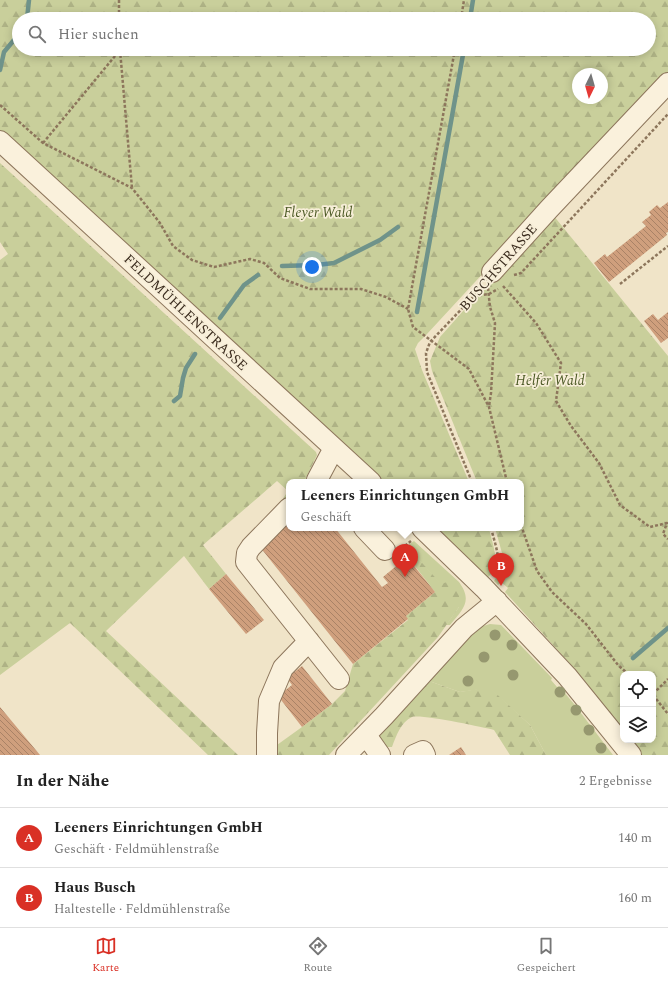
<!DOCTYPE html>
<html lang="de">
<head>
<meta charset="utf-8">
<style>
  body { margin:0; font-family:Spectral,serif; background:#f6f6f6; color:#222 }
  .controls { position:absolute; right:12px; bottom:12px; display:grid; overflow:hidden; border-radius:8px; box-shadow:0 2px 10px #0003 }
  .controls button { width:36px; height:36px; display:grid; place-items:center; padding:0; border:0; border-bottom:1px solid #e0e0e0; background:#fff; color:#222; font:20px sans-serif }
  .compass { position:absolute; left:572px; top:68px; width:36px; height:36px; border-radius:50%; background:#fff; box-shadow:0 2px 10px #0003; rotate:185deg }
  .you { position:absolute; left:312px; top:267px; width:14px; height:14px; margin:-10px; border:3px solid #fff; border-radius:50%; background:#1a73e8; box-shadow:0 0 0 6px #1a73e833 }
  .badge { display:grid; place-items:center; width:26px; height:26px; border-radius:50%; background:#d93025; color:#fff; font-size:13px; font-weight:700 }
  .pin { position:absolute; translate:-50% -33px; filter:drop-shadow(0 1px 2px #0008) }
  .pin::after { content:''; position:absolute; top:21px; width:14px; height:12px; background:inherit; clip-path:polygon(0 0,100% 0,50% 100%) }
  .popup { position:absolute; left:286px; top:479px; width:238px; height:52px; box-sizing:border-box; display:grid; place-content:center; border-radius:8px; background:#fff; filter:drop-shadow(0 1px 3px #0005); font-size:13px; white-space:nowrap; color:#767676 }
  .popup b { font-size:15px; color:#222 }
  .popup::after { content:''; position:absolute; left:50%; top:100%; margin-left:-8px; border:8px solid transparent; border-top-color:#fff }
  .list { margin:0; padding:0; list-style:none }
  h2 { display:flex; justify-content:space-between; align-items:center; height:52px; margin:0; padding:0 16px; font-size:17px }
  h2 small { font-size:13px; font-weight:400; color:#767676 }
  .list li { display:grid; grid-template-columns:26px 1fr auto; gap:12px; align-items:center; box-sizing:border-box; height:60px; padding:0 16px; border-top:1px solid #e0e0e0 }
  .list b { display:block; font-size:15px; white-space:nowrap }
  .list p { margin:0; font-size:13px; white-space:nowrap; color:#767676 }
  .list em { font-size:13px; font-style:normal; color:#767676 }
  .icon { flex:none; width:22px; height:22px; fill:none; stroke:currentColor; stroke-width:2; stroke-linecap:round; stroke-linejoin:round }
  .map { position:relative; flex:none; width:668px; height:755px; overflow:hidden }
  .search { position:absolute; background:#fff; box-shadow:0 2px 10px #0003; left:12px; right:12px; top:12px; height:44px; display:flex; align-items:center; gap:10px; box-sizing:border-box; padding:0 14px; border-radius:22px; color:#767676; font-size:15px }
  .sheet { height:172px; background:#fff }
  nav { display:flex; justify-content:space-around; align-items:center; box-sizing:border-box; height:56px; border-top:1px solid #e0e0e0; background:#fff; font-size:11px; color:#767676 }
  nav a { display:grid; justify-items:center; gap:2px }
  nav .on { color:#d93025 }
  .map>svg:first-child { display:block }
</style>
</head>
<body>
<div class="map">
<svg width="668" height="755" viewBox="0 0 668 755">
  <defs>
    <pattern id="forest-firs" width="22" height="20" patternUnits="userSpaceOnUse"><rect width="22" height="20" fill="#c9cf9b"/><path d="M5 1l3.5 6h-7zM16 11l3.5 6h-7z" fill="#aeb285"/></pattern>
    <pattern id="building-back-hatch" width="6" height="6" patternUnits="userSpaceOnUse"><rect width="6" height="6" fill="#cf9f7d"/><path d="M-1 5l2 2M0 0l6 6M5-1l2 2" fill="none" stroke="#a98266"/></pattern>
  </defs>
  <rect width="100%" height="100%" fill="#f0e4c8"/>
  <!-- green -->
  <path fill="#c9cf9b" d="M414,541l45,41c14,19 4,27 -9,43h-4l13,-18 -18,-22 -34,-39z
    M490,624l11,1 51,53 -1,2 6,7 2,-1 15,18 39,51h-67l-16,-30 -41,-37 -29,4 -31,-11 45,-50 6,-4z"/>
  <!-- forest -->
  <path fill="url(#forest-firs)" fill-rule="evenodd" d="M0,0h668v73l-241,261 -9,9 -3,6 7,21 47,112h-98l-371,-341zM19,19h630v30h-630zM578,74h24v24h-24z
    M0,163l316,289 1,3 -13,27h-15v20l-4,6 -5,-5 8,-12 -11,-10 -74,64 23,29 -17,15 -25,-33 -78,75 132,124h-30l-138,-132 -70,52v-415l8,-6 -8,-12z
    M553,215l115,141v399h-27l-11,-15h23v-66h-30v56l-42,-54 -76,-84 3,-4 -7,-6 -3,3 -4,-4 9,-15 -1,-13 -7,-25h26v-46h-44l-45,-111 -2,-10 10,-24 73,-82z
    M422,528h67c2,12 10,30 5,42 -3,5 -9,10 -13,14z
    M407,546l34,38 9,-3 9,8v18l-21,30 -109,118h-58l-1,-5 32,-23 30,-23 13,-13 8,-27 55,-44 -2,-4 29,-24 -27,-35 -12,9 -5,-7z
    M429,681l31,11 29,-5 41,38 16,30h-36l-16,-25c-12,-3 -73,-16 -82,-13 -11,5 -16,19 -20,30h-9l-4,-4v-8z"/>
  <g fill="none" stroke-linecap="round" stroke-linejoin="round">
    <!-- stream -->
    <path stroke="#6f938a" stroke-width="4.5" d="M27,19l2,-19
      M470,19l3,-19
      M0,70l4,-18 15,-18
      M282,266l35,-1 17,-2 46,-23 18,-13
      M417,312l47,-263
      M220,318l24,-33 14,-10
      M174,401l6,-5 3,-18 3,-10 9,-14
      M633,658l35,-30"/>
  </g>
  <!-- building -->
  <path fill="url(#building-back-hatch)" d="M668,202v30l-2,1 1,2 -58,47 -15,-19 11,-9 2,3 39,-31 -4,-4 9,-7 -2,-3 8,-7 3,3z
    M668,312v26l-7,5 -17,-22 9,-7 5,6z
    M289,524v4h46l47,59 6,-4 -5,-6 24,-20 28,35 -29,24 2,3 -55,45 -93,-117z
    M226,574l38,46 -18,14 -37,-45z
    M302,666l30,38 -30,23 -24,-31 14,-11 -5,-7z
    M0,707l40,48h-40z
    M461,747l5,8h-17z"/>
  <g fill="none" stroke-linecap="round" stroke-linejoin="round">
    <defs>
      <path id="minor" d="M0,141l371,341
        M492,272l57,-63 119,-126
        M319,482l-2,-2 17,-32
        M289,508l-38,39 -4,6 -1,9 93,117
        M364,528l21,22
        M422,528l62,60 83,88 64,79
        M366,735l14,20
        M267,755v-22l2,-32 14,-33 26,-27
        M346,755l38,-39 80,-88 33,-27
        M414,755l9,-4 2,4"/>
    </defs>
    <!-- minor casing -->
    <use href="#minor" stroke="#8d765c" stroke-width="22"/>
    <!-- path -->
    <path stroke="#8d765c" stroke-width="2.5" stroke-dasharray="3 2" stroke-linecap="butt" d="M119,0v19
      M461,19l3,-19
      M455,49l-47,260 5,18 56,42 20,38 18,75
      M120,50l12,138
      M0,105l43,38 89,45 28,35 13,23 19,14 22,7 36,-8 14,4 16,15 30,11h51l25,8 22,12
      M43,143l77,-93
      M514,275l7,-2 147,-159
      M620,284l48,-38
      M503,286l33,37 25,40 -5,38 15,25 28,37 21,42 30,22 17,-4 -4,11 5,5
      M488,288l2,19 5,16 -4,70 -2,13
      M474,296l15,-2 9,-5
      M472,482l-45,-110 -1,-19 4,-11 44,-46 8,-11
      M521,525l16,46 15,21 34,32 32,41 10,9
      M491,528c4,16 11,32 4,48
      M401,549l10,-8
      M653,694l15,-15
      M653,695l15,19"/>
    <!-- minor -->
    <use href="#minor" stroke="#faf1dc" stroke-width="20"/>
  </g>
  <!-- trees -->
  <g fill="#96986f">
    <circle cx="495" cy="635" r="5.5"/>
    <circle cx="512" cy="645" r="5.5"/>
    <circle cx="484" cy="657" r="5.5"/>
    <circle cx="513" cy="675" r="5.5"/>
    <circle cx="468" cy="681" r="5.5"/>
    <circle cx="560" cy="692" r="5.5"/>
    <circle cx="576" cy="710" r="5.5"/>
    <circle cx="589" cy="730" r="5.5"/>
    <circle cx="601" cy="748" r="5.5"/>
  </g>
  <g text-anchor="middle" stroke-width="3.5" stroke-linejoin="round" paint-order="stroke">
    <!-- park labels -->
    <g font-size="14" font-style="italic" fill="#4d5a26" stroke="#f7eed8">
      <text x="318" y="217">Fleyer Wald</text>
      <text x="550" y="385">Helfer Wald</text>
    </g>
    <!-- street labels -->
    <g font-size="14" fill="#3d2e20" stroke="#f7eed8">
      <text transform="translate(498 267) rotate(-49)" y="5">BUSCHSTRASSE</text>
      <text transform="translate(186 312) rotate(43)" y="5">FELDMÜHLENSTRASSE</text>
    </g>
  </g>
</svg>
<div class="controls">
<button><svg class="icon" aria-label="locate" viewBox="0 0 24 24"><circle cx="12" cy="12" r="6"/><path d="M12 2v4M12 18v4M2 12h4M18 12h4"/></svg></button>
<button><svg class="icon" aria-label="layers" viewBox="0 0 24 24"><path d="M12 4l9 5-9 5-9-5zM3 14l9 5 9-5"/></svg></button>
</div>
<svg class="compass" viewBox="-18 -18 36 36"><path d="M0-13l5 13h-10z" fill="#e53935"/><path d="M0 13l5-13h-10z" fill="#767676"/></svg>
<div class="you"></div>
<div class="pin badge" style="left:405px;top:577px">A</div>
<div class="popup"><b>Leeners Einrichtungen GmbH</b>Geschäft</div>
<div class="pin badge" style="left:501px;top:586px">B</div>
<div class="search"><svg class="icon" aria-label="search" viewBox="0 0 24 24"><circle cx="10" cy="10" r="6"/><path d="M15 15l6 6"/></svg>Hier suchen</div>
</div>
<section class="sheet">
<h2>In der Nähe<small>2 Ergebnisse</small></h2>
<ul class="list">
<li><span class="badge">A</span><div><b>Leeners Einrichtungen GmbH</b><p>Geschäft · Feldmühlenstraße</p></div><em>140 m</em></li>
<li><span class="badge">B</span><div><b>Haus Busch</b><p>Haltestelle · Feldmühlenstraße</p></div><em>160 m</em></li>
</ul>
</section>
<nav>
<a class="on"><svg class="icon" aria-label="map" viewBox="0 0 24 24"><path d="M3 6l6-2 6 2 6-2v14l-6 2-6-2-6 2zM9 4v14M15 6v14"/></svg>Karte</a>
<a><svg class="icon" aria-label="directions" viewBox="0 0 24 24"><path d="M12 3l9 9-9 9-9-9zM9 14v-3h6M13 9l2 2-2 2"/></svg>Route</a>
<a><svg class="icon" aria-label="saved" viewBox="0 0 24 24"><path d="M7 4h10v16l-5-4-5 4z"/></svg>Gespeichert</a>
</nav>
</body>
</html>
